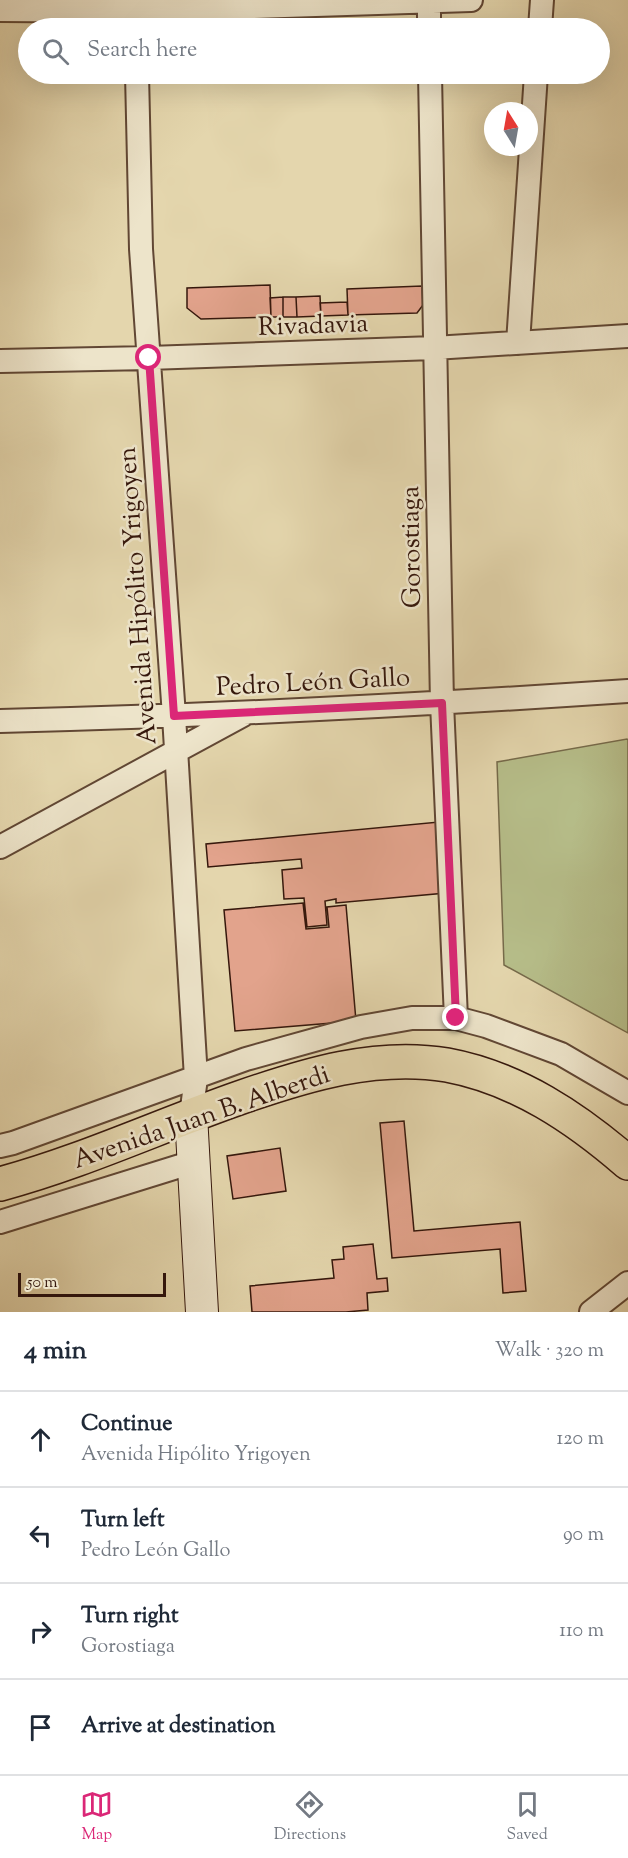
<!DOCTYPE html>
<html lang="en">
<head>
<meta charset="utf-8">
<style>
  body { margin:0; font-family:"Sorts Mill Goudy",serif; background:#f2f2f3; color:#1f2937 }
  .compass { position:absolute; left:484px; top:102px; width:54px; height:54px; border-radius:50%; background:#fff; box-shadow:0 6px 24px #0002; rotate:349deg }
  .scale { position:absolute; left:18px; bottom:15px; width:148px; box-sizing:border-box; padding-left:6px; border:3px solid #35170c; border-top:0; font-size:16px; line-height:21px; white-space:nowrap; color:#35170c; -webkit-text-stroke:4px #ede4ca; paint-order:stroke }
  .stop { position:absolute; width:18px; height:18px; margin:-14px; border:4px solid #db2777; border-radius:50%; background:#fff }
  .stop.end { background:#db2777; border-color:#fff; box-shadow:0 2px 6px #0008 }
  .list { margin:0; padding:0; list-style:none }
  h2 { display:flex; justify-content:space-between; align-items:center; height:78px; margin:0; padding:0 24px; font-size:26px }
  h2 small { font-size:20px; font-weight:400; color:#747a83 }
  .list li { display:grid; grid-template-columns:39px 1fr auto; gap:18px; align-items:center; box-sizing:border-box; height:96px; padding:0 24px; border-top:2px solid #e0e1e3 }
  .list b { display:block; font-size:22px; white-space:nowrap }
  .list p { margin:0; font-size:20px; white-space:nowrap; color:#747a83 }
  .list em { font-size:20px; font-style:normal; color:#747a83 }
  .icon { flex:none; width:33px; height:33px; fill:none; stroke:currentColor; stroke-width:2; stroke-linecap:round; stroke-linejoin:round }
  .map { position:relative; flex:none; width:628px; height:1312px; overflow:hidden }
  .search { position:absolute; background:#fff; box-shadow:0 6px 24px #0002; left:18px; right:18px; top:18px; height:66px; display:flex; align-items:center; gap:15px; box-sizing:border-box; padding:0 21px; border-radius:33px; color:#747a83; font-size:22px }
  .sheet { height:462px; background:#fff }
  nav { display:flex; justify-content:space-around; align-items:center; box-sizing:border-box; height:84px; border-top:2px solid #e0e1e3; background:#fff; font-size:16px; color:#747a83 }
  nav a { display:grid; justify-items:center; gap:3px }
  nav .on { color:#db2777 }
  .map>svg:first-child { display:block }
</style>
</head>
<body>
<div class="map">
<svg width="628" height="1312" viewBox="0 0 628 1312">
  <rect width="100%" height="100%" fill="#e4d6ad"/>
  <filter id="stains"><feTurbulence type="fractalNoise" baseFrequency=".00333" numOctaves="4"/><feColorMatrix values="0 0 0 0 .2 0 0 0 0 .09 0 0 0 0 .02 0 0 0 .5 -.17"/></filter>
  <radialGradient id="worn" r=".72"><stop offset=".6" stop-color="#630" stop-opacity="0"/><stop offset="1" stop-color="#630" stop-opacity=".3"/></radialGradient>
  <!-- green -->
  <path fill="#b6bd89" stroke="#766a4a" stroke-width="1.5" d="M627,739l1,1v293l-124,-68 -7,-203z"/>
  <!-- building -->
  <path fill="#e2a38c" stroke="#35170c" stroke-width="1.5" d="M270,285l1,32 -70,2 -14,-11v-20z
    M422,286l1,19 -6,8 -69,2 -1,-26z
    M320,296l1,20 -24,1 -1,-20z
    M283,297h13l1,20h-14z
    M283,297v20h-12l-1,-19z
    M347,302l1,13 -27,1 -1,-13z
    M439,822l7,71 -110,10v-4l-11,2 2,24 -20,2 -3,-29 -20,1 -2,-29 20,-2 -1,-9 -93,8 -2,-23z
    M303,903l3,26 23,-2 -2,-20 19,-2 10,116 -121,10 -11,-121z
    M404,1121l10,110 106,-9 6,69 -23,2 -3,-44 -108,9 -12,-135z
    M280,1148l6,43 -53,8 -6,-43z
    M373,1244l4,35 10,-1 1,13 -21,2 1,17 -22,2h-94l-2,-26 84,-8 -2,-18 12,-1 -1,-12z"/>
  <g fill="none" stroke-linecap="round" stroke-linejoin="round">
    <defs>
      <path id="street" d="M429,1v27
        M0,10l135,1 336,-11
        M540,28l2,-28
        M137,74l4,175 33,467 22,362 -5,37
        M430,74l12,629 14,315
        M518,343l18,-269
        M0,361l149,-3 285,-10 194,-12
        M0,721c210,-5 419,-16 628,-30
        M0,847l243,-132
        M0,1146l13,-3 233,-84 115,-32 51,-9h44l30,8 75,28 67,39
        M0,1222l193,-60
        M591,1312l37,-29"/>
      <path id="secondary" d="M191,1115l11,197"/>
      <path id="highway" d="M0,1184c82,-22 159,-58 239,-86 66,-23 137,-45 208,-33 70,13 129,53 181,98"/>
    </defs>
    <!-- street casing -->
    <use href="#street" stroke="#614734" stroke-width="26"/>
    <!-- secondary casing -->
    <use href="#secondary" stroke="#35170c" stroke-width="34"/>
    <!-- highway casing -->
    <use href="#highway" stroke="#35170c" stroke-width="36"/>
    <!-- street -->
    <use href="#street" stroke="#ede4ca" stroke-width="22"/>
    <!-- secondary -->
    <use href="#secondary" stroke="#ede4ca" stroke-width="32"/>
    <!-- highway -->
    <use href="#highway" stroke="#e4d6ad" stroke-width="33"/>
  </g>
  <g fill="none" stroke-linecap="round" stroke-linejoin="round">
    <!-- route -->
    <path stroke="#db2777" stroke-width="8" d="M149,358l25,358 268,-13 14,315"/>
  </g>
  <g text-anchor="middle" stroke-width="5" stroke-linejoin="round" paint-order="stroke">
    <!-- street labels -->
    <g font-size="26" fill="#35170c" stroke="#ede4ca">
      <text transform="translate(313 324) rotate(-2)" y="9">Rivadavia</text>
      <text transform="translate(410 547) rotate(-91)" y="9">Gorostiaga</text>
      <text transform="translate(136 596) rotate(-94)" y="9">Avenida Hipólito Yrigoyen</text>
      <text transform="translate(313 681) rotate(-3)" y="9">Pedro León Gallo</text>
      <text transform="translate(201 1116) rotate(-19)" y="9">Avenida Juan B. Alberdi</text>
    </g>
  </g>
  <rect width="100%" height="100%" filter="url(#stains)"/>
  <rect width="100%" height="100%" fill="url(#worn)"/>
</svg>
<svg class="compass" viewBox="-18 -18 36 36"><path d="M0-13l5 13h-10z" fill="#e53935"/><path d="M0 13l5-13h-10z" fill="#747a83"/></svg>
<div class="scale">50 m</div>
<div class="stop" style="left:149px;top:358px"></div>
<div class="stop end" style="left:456px;top:1018px"></div>
<div class="search"><svg class="icon" aria-label="search" viewBox="0 0 24 24"><circle cx="10" cy="10" r="6"/><path d="M15 15l6 6"/></svg>Search here</div>
</div>
<section class="sheet">
<h2>4 min<small>Walk · 320 m</small></h2>
<ul class="list">
<li><svg class="icon" aria-label="ahead" viewBox="0 0 24 24"><path d="M12 20V5M6 11l6-6 6 6"/></svg><div><b>Continue</b><p>Avenida Hipólito Yrigoyen</p></div><em>120 m</em></li>
<li><svg class="icon" aria-label="left" viewBox="0 0 24 24"><path d="M17 20v-9H6M10 6l-5 5 5 5"/></svg><div><b>Turn left</b><p>Pedro León Gallo</p></div><em>90 m</em></li>
<li><svg class="icon" aria-label="right" viewBox="0 0 24 24"><path d="M7 20v-9h11M14 6l5 5-5 5"/></svg><div><b>Turn right</b><p>Gorostiaga</p></div><em>110 m</em></li>
<li><svg class="icon" aria-label="arrive" viewBox="0 0 24 24"><path d="M6 21V4h12l-3 4 3 4H6"/></svg><div><b>Arrive at destination</b></div></li>
</ul>
</section>
<nav>
<a class="on"><svg class="icon" aria-label="map" viewBox="0 0 24 24"><path d="M3 6l6-2 6 2 6-2v14l-6 2-6-2-6 2zM9 4v14M15 6v14"/></svg>Map</a>
<a><svg class="icon" aria-label="directions" viewBox="0 0 24 24"><path d="M12 3l9 9-9 9-9-9zM9 14v-3h6M13 9l2 2-2 2"/></svg>Directions</a>
<a><svg class="icon" aria-label="saved" viewBox="0 0 24 24"><path d="M7 4h10v16l-5-4-5 4z"/></svg>Saved</a>
</nav>
</body>
</html>
